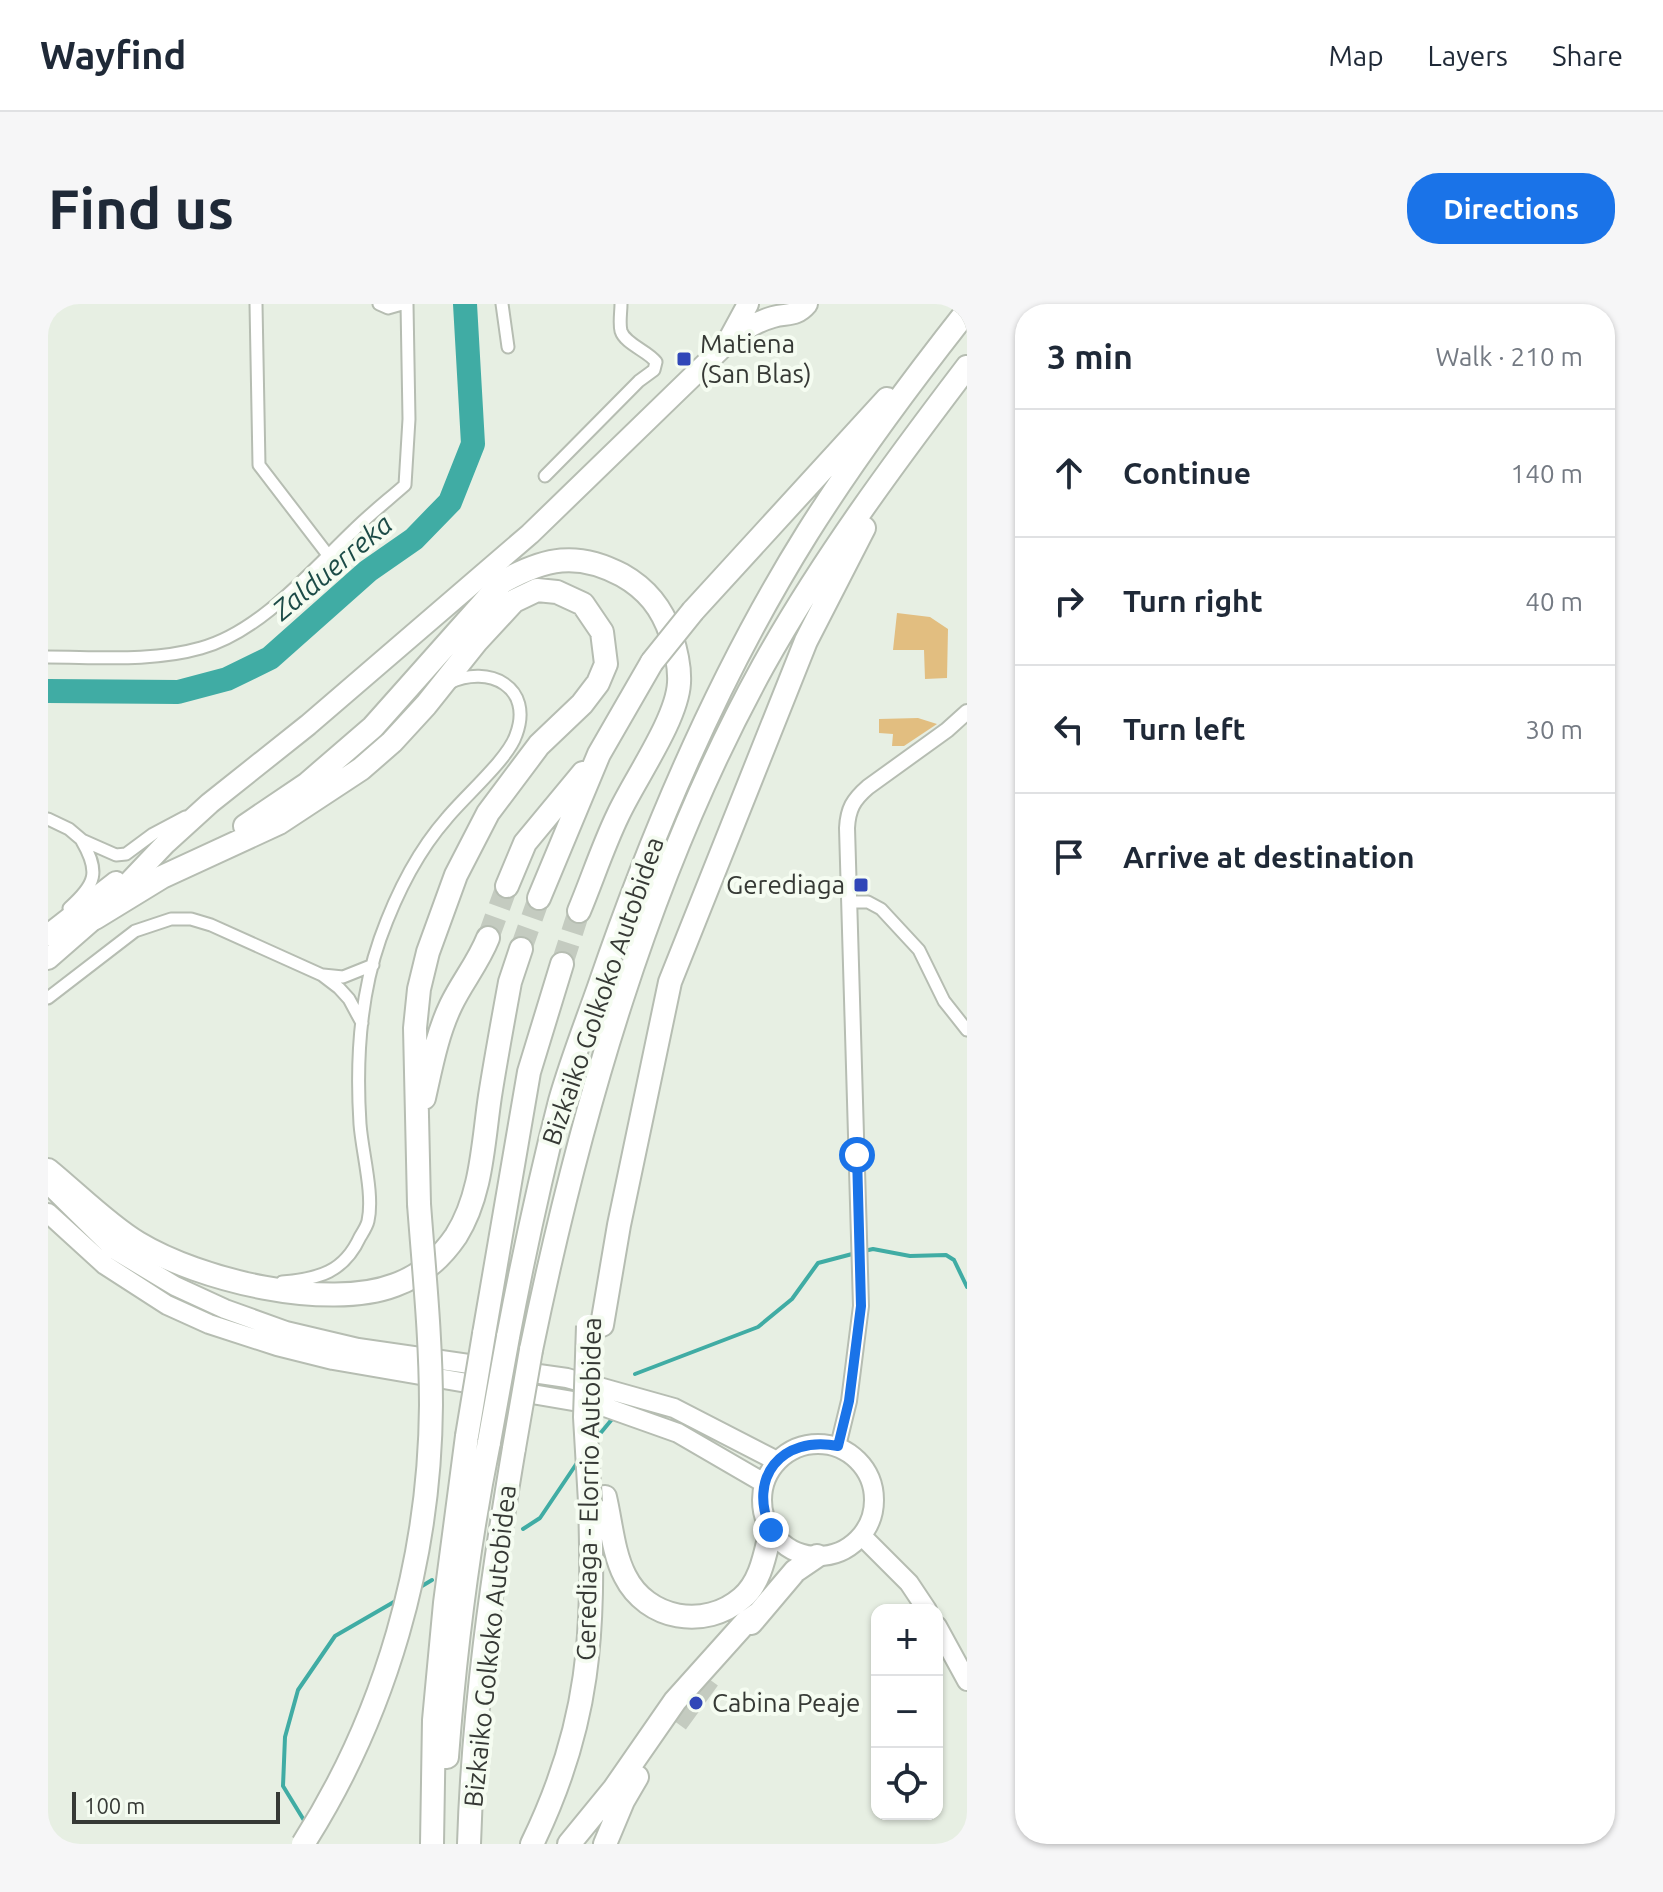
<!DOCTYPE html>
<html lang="en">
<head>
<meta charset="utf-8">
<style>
  body { margin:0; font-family:Ubuntu,sans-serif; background:#f6f6f7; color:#1f2937 }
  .controls { position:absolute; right:24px; bottom:24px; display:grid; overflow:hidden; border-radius:16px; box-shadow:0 2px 6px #0004 }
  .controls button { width:72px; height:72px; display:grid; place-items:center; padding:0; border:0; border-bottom:2px solid #e0e1e3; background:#fff; color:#1f2937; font:40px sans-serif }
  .scale { position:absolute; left:24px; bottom:20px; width:208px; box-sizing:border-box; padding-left:8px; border:4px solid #363935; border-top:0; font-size:22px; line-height:28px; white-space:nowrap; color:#363935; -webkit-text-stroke:6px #f5fcf1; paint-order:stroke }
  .stop { position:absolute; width:24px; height:24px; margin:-18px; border:6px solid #1a73e8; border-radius:50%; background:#fff }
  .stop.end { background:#1a73e8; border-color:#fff; box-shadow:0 2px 8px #0008 }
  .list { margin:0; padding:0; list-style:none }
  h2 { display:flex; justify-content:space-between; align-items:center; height:104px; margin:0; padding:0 32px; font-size:34px }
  h2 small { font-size:26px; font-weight:400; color:#747a83 }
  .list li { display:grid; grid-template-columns:52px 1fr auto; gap:24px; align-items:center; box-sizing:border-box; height:128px; padding:0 32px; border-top:2px solid #e0e1e3 }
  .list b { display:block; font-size:30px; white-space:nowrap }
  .list em { font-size:26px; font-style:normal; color:#747a83 }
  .icon { flex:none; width:44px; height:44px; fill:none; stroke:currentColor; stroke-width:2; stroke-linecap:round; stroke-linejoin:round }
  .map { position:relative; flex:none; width:919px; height:1540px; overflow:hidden; border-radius:32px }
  header { display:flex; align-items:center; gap:48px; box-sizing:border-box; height:112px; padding:0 40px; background:#fff; border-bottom:2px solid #e0e1e3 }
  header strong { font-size:38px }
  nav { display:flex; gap:44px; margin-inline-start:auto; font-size:28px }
  .intro { display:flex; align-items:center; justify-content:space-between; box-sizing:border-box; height:192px; padding:0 48px }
  h1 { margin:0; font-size:56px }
  .button { padding:20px 36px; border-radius:32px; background:#1a73e8; color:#fff; font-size:28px; font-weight:700 }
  main { display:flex; gap:48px; padding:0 48px }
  aside { flex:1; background:#fff; border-radius:32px; box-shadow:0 2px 6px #0004 }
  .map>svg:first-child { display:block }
</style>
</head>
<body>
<header>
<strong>Wayfind</strong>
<nav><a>Map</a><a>Layers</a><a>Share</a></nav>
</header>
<div class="intro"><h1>Find us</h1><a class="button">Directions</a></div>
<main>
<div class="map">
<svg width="919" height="1540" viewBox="0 0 919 1540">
  <rect width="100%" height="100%" fill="#e7efe3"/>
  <!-- green -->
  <path fill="#e2be80" d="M849,309l33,4 18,12 -1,49 -22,1 -1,-29h-31z
    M870,414l19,6 -33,22h-12l1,-12 -14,-1v-14z"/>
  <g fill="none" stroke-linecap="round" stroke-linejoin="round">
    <!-- stream -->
    <path stroke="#40aca4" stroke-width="4" d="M816,947l9,-2 37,7 36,-1 8,5 13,27
      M587,1070l123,-47 34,-28 26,-36 38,-10
      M546,1137l19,-23
      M475,1225l17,-11 39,-58
      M369,1285l15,-9
      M257,1518l-22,-36 2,-49 13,-47 37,-54 64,-37"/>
    <!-- river -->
    <path stroke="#40aca4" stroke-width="24" d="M0,387l130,1 49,-13 43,-21 98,-87 46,-32 36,-37 23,-58 -8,-140"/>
    <!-- motorway-tunnel -->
    <path stroke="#c4cbc0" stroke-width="22" stroke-dasharray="22 11" stroke-linecap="butt" d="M440,634l19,-52
      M473,645l18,-51
      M514,660l17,-53
      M629,1419l32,-44"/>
    <defs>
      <path id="minor" d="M208,0l3,161 69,90
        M331,0l9,4 14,-4
        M454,0l6,43
        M497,172l94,-95 15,-11 2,-8c-8,-11 -31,-18 -35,-31 -2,-8 0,-19 0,-27
        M0,353c50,0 104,5 153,-9 59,-16 110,-77 153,-118 16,-16 34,-30 51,-45l4,-66 -2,-115
        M0,515l21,10 13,11 34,15 10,-1 27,-20 32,-17
        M801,598h19l13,7 38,41 25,51 23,29
        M21,604c27,-24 31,-36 13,-67
        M275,671l20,2 30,-12
        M0,694l87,-67 36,-12h20l20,6 111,50 17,13 10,11 13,24
        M234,978c37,-3 62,-10 78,-45 3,-5 7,-11 8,-16 6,-27 -6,-69 -8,-97 -4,-62 -1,-125 20,-185 15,-42 37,-87 67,-121 18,-22 61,-59 69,-83 18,-48 -27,-71 -67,-52"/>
      <path id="tertiary" d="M790,1142l11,-45 12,-95 -14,-478c1,-19 6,-28 21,-41l79,-57 20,-18"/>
      <path id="primary" d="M0,880l67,66 60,36 50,23 61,22 72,17 209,30 107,30 103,53
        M0,909l57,52 62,40 42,19 68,22 56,14 269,46 76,27 86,50
        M714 1196a56 56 0 1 1 112 0a56 56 0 1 1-112 0Z
        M814,1232l47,47 18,27
        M889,1322l30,55"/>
      <path id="trunk" d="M681,35l19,-35
        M0,631l68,-53
        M0,655l47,-41 71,-75 44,-40 98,-78 222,-191 197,-191c14,-12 28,-21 46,-26 14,-4 23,0 34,-13"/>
      <path id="motorway" d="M645,307l194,-212
        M197,522l62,-42 66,-57 129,-145c43,-24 75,-31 120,-7 25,14 40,33 49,60 5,15 9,31 8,48 -2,37 -45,97 -61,132 -15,31 -26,65 -39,96
        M459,582l18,-43 58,-70
        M491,594l60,-144 53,-92
        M47,614l67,-41 117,-54 82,-54 31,-27 34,-37 51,-64 37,-40 23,-11 20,2 26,12 19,28 4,32 -8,19 -16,21 -43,41 -51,68 -32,62 -28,77 -9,37 -4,39 4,176
        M376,794c7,-31 13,-64 27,-93 11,-23 27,-42 37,-67
        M0,866c27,22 61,56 90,73 61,37 189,68 257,42 25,-9 46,-27 61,-49 26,-41 27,-93 34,-140 6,-38 13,-76 20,-114l11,-33
        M554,1021l17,-100 51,-243 136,-341 58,-113
        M436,1030l45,-262 33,-108
        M460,1033c15,-79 32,-158 52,-236 11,-39 26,-77 39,-114 54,-158 120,-313 209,-455 48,-76 103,-150 159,-221
        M483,1046c48,-232 117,-476 232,-684 59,-106 131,-203 204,-299
        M557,1193c6,25 8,56 20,79 22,44 80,54 117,22 19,-16 23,-44 29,-68
        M703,1319l44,-52 22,-15
        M399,1453c8,-106 21,-211 42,-315
        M384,1540l2,-124 11,-117 22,-167
        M421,1540c4,-133 23,-265 45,-396
        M484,1540c59,-121 62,-211 58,-342
        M521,1540l45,-55 61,-88 70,-78 13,-9
        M557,1540l18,-43 14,-24"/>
    </defs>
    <!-- minor casing -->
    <use href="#minor" stroke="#b6bdb2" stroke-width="15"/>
    <!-- tertiary casing -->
    <use href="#tertiary" stroke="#b6bdb2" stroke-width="18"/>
    <!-- primary casing -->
    <use href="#primary" stroke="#b6bdb2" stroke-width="22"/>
    <!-- trunk casing -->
    <use href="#trunk" stroke="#b6bdb2" stroke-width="24"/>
    <!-- motorway casing -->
    <use href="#motorway" stroke="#b6bdb2" stroke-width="26"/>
    <!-- minor -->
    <use href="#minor" stroke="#fff" stroke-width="11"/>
    <!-- tertiary -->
    <use href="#tertiary" stroke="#fff" stroke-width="14"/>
    <!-- primary -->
    <use href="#primary" stroke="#fff" stroke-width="18"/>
    <!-- trunk -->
    <use href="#trunk" stroke="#fff" stroke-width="20"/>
    <!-- motorway -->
    <use href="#motorway" stroke="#fff" stroke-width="22"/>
    <defs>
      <path id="motorway-bridge" d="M604,358l41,-51
        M540,1022l-3,91 5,85
        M419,1132l17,-102
        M441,1138l19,-105
        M466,1144l17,-98
        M255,1540c83,-130 127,-285 128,-439 0,-67 -7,-134 -12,-201"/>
    </defs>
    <!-- motorway-bridge casing -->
    <use href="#motorway-bridge" stroke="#b6bdb2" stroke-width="26" stroke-linecap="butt"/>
    <!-- motorway-bridge -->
    <use href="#motorway-bridge" stroke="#fff" stroke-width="22"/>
  </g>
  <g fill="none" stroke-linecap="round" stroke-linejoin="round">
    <!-- route -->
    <path stroke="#1a73e8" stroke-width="10" d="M723,1226c-24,-52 10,-95 67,-84l11,-45 12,-95 -4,-151"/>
  </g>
  <!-- markers -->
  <g fill="#3047b8" stroke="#f5fcf1" stroke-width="3">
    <rect x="628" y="47" width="16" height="16" rx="4"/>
    <rect x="805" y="573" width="16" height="16" rx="4"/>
    <circle cx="648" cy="1399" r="8"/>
  </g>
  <g text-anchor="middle" stroke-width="8" stroke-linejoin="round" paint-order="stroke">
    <!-- poi labels -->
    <g font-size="26" fill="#363935" stroke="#f5fcf1" text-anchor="start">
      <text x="652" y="49">Matiena<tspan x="652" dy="30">(San Blas)</tspan></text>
      <text x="797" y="590" text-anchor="end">Gerediaga</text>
      <text x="664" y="1408">Cabina Peaje</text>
    </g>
    <!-- street labels -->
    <g font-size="26" fill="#363935" stroke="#f5fcf1">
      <text transform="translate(555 687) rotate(-71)" y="9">Bizkaiko Golkoko Autobidea</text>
      <text transform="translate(541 1185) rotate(-89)" y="9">Gerediaga - Elorrio Autobidea</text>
      <text transform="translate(442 1342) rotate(-84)" y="9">Bizkaiko Golkoko Autobidea</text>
    </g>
    <!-- water labels -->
    <g font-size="28" font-style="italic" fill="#1c4b47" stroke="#f5fcf1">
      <text transform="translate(284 263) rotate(-40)" y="10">Zalduerreka</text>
    </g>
  </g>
</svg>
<div class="controls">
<button>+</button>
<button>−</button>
<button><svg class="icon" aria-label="locate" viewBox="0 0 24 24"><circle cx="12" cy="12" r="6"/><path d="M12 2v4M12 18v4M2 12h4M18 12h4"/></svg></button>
</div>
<div class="scale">100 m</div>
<div class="stop" style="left:809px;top:851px"></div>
<div class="stop end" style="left:723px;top:1226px"></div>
</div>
<aside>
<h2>3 min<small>Walk · 210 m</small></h2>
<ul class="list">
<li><svg class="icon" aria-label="ahead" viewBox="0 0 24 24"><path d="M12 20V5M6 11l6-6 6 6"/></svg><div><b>Continue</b></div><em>140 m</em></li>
<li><svg class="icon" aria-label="right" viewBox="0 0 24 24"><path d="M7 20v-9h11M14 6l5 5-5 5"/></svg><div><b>Turn right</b></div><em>40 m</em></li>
<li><svg class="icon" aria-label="left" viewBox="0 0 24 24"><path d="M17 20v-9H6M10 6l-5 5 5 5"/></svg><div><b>Turn left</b></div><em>30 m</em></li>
<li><svg class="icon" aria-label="arrive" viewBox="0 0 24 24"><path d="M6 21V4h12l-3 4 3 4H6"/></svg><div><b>Arrive at destination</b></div></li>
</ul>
</aside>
</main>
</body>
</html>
